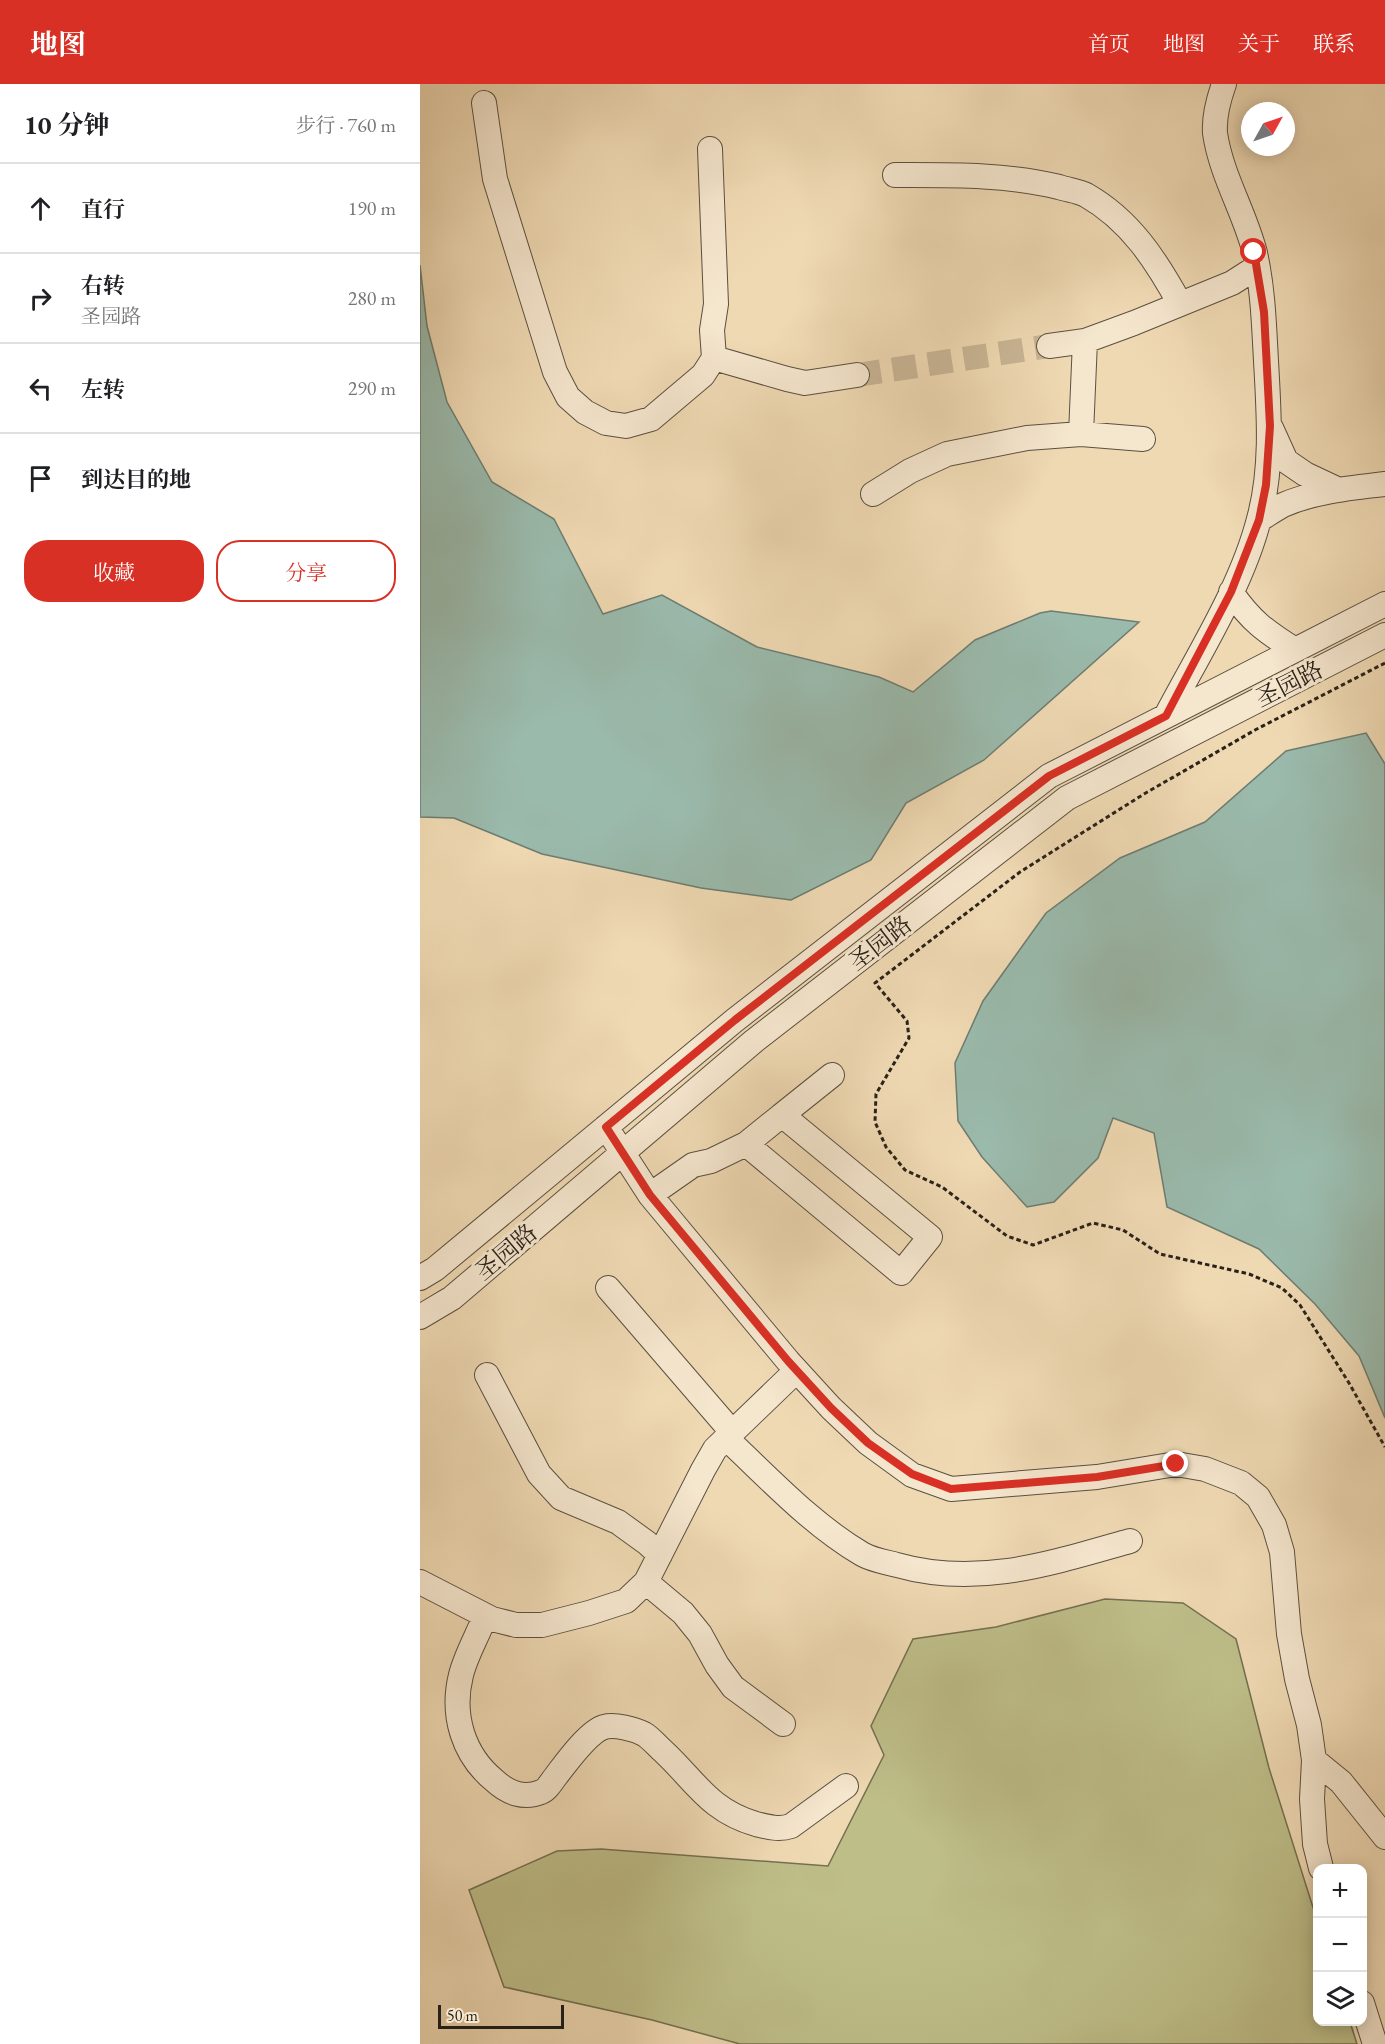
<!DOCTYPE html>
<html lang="zh">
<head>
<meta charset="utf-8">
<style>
  body { margin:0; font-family:"EB Garamond","Noto Serif SC",serif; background:#f6f6f6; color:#202124 }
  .controls { position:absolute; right:18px; bottom:18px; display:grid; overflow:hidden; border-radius:12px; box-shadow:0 3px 15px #0003 }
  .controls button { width:54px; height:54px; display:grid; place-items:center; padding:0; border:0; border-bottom:2px solid #e0e0e0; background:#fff; color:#202124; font:30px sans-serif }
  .compass { position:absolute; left:821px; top:18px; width:54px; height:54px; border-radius:50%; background:#fff; box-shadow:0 3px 15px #0003; rotate:50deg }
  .scale { position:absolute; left:18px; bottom:15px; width:126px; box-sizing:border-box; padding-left:6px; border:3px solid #2a2219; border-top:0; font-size:16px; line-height:21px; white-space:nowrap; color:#2a2219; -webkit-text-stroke:4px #f5e6ce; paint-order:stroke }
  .stop { position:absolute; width:18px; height:18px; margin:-14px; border:4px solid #d93025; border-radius:50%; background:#fff }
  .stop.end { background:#d93025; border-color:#fff; box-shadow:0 2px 6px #0008 }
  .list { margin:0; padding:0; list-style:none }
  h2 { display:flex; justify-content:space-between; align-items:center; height:78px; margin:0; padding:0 24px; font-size:26px }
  h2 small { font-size:20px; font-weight:400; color:#757577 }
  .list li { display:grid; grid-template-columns:39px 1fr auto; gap:18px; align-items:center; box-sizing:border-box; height:90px; padding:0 24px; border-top:2px solid #e0e0e0 }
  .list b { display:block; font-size:22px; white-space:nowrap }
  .list p { margin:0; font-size:20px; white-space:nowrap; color:#757577 }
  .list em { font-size:20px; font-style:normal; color:#757577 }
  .actions { display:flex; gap:12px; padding:18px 24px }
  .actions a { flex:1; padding:14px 0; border:2px solid #d93025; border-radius:24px; text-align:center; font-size:21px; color:#d93025 }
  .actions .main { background:#d93025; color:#fff }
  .icon { flex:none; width:33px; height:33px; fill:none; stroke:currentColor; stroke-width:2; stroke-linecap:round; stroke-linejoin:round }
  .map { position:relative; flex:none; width:965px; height:1960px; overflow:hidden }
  header { display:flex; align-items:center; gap:36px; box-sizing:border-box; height:84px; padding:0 30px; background:#d93025; color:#fff }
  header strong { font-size:28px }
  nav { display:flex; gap:33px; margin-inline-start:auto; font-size:21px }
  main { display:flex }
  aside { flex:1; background:#fff }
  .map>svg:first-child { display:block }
</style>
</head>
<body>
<header>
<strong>地图</strong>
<nav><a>首页</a><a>地图</a><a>关于</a><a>联系</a></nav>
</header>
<main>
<aside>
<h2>10 分钟<small>步行 · 760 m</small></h2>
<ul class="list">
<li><svg class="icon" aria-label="ahead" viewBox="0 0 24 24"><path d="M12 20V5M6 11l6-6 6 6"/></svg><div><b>直行</b></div><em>190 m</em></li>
<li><svg class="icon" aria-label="right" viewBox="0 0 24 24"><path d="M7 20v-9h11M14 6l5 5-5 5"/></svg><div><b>右转</b><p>圣园路</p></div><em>280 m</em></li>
<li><svg class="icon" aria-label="left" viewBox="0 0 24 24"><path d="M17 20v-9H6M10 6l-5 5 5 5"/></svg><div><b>左转</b></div><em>290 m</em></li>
<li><svg class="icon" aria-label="arrive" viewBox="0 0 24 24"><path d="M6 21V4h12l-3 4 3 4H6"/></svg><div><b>到达目的地</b></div></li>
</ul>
<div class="actions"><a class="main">收藏</a><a>分享</a></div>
</aside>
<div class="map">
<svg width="965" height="1960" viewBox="0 0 965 1960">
  <rect width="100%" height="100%" fill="#efd9b3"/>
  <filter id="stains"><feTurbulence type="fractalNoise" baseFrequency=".00333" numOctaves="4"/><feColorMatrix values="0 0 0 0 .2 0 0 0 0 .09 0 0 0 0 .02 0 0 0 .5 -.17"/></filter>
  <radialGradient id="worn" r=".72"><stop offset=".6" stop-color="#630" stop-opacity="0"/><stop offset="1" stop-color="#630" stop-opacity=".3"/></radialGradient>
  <!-- green -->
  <path fill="#bebe89" stroke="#747051" stroke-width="1.5" d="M685,1515l78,4 53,36 33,129 48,152 1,102h32l7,22h-617l-88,-24 -148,-33 -35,-97 88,-39 44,-2 227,17 56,-111 -13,-29 42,-87 83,-12z"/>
  <!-- water -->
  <path fill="#9abaac" stroke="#6d7d71" stroke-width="1.5" d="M0,181l7,61 20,76 45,80 62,37 49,95 59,-19 95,52 122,30 34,15 62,-52 65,-27 11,-2 88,11 -155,138 -78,43 -35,57 -80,40 -90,-12 -159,-34 -88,-36 -34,-1z
    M946,649l19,31v654l-26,-62 -44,-52 -56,-55 -92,-42 -13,-74 -41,-15 -15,40 -44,44 -27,5 -45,-50 -24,-36 -3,-58 28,-62 63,-88 74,-55 85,-36 81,-71z"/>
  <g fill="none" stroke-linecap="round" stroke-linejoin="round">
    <!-- minor-tunnel -->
    <path stroke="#c8b494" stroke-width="24" stroke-dasharray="24 12" stroke-linecap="butt" d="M437,291l192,-29"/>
    <defs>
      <path id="minor" d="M64,19l11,76 60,193 13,25 17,15 21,11 20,3 25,-7 52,-44 11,-17 -2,-28 4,-26 -6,-155
        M475,91c56,0 111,-1 164,12 9,3 19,4 27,8 44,25 70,65 94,109
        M629,262l36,-5 49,-18 98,-40 25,-16
        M294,274l73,21 18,4 52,-8
        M851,344l15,33 19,13 34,16
        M661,350l4,-93
        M453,410l37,-23 37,-17 80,-16 54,-4 62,5
        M839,436c8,-5 16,-11 24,-15 32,-14 68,-17 102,-21
        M811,508c20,29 34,39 64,58
        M746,632c32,-61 76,-130 93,-197 14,-51 10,-105 7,-158 -2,-36 -3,-72 -11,-108 -10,-40 -34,-78 -40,-120 -1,-15 4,-35 9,-49
        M362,1031l50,-40
        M186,1043l44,68 138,166 43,47 37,35 44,32 39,14 146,-12 79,-13 29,5 36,14 17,14 16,28 8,27 7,82 8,45 12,46 5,35 -2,39 3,45 6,24
        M230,1111l43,-30 18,-4 35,-17 155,129 29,-36 -148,-122 -36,29
        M0,1194l15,-9 300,-249 314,-244 336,-172
        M188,1204l124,144
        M0,1233l32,-19 302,-257 313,-243 318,-163
        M67,1291l52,99 22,24 57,24 29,21 13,12
        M306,1354c43,40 85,86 136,116 10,6 24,8 35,11 81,23 155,-2 233,-24
        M0,1498l72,37 24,6h26l47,-12 37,-12 20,-19 57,-112 12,-21 81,-78
        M226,1498l37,31 17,21 17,31 16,22 50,37
        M65,1532c-7,19 -19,39 -24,59 -10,40 2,80 34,106 13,12 29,18 46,11 6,-2 11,-11 15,-16 10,-13 32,-44 48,-49 11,-3 30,2 40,7 7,4 14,13 20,18 32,30 46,59 92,72 12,3 23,6 35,2l55,-40
        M894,1676l27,22 44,55
        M942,1919l13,41"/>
    </defs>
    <!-- minor casing -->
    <use href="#minor" stroke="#5b5040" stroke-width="26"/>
    <!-- path -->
    <path stroke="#2a2219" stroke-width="3" stroke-dasharray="4.5 3" stroke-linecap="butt" d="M965,579l-130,67 -111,64 -124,78 -145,111 32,38 2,17 -33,56 -1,28 11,25 19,23 37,17 65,49 26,9 60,-22 30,7 37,24 89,20 33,14 18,17 49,78 36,64"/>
    <!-- minor -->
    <use href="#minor" stroke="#f5e6ce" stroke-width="24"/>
  </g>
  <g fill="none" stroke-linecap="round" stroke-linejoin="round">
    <!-- route -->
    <path stroke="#d93025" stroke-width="8" d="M756,1380l-79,13 -146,12 -39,-15 -44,-31 -37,-35 -43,-47 -138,-166 -44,-68 129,-107 314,-244 117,-60 65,-124 28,-72 7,-35 4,-59 -6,-114 -10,-60"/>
  </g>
  <g text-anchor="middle" stroke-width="6" stroke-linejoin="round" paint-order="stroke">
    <!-- street labels -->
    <g font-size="24" fill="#2a2219" stroke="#f5e6ce">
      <text transform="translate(869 600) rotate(-27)" y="8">圣园路</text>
      <text transform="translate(460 859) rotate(-38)" y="8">圣园路</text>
      <text transform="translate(86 1168) rotate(-40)" y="8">圣园路</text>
    </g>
  </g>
  <rect width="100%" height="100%" filter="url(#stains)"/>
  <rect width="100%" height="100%" fill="url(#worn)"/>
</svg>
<div class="controls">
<button>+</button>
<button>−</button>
<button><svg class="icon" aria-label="layers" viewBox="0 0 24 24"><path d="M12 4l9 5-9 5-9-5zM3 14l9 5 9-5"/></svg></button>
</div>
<svg class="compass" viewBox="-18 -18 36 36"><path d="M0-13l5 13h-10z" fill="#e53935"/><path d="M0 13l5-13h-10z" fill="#757577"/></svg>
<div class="scale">50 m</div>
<div class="stop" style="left:834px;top:168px"></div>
<div class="stop end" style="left:756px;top:1380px"></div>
</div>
</main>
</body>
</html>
